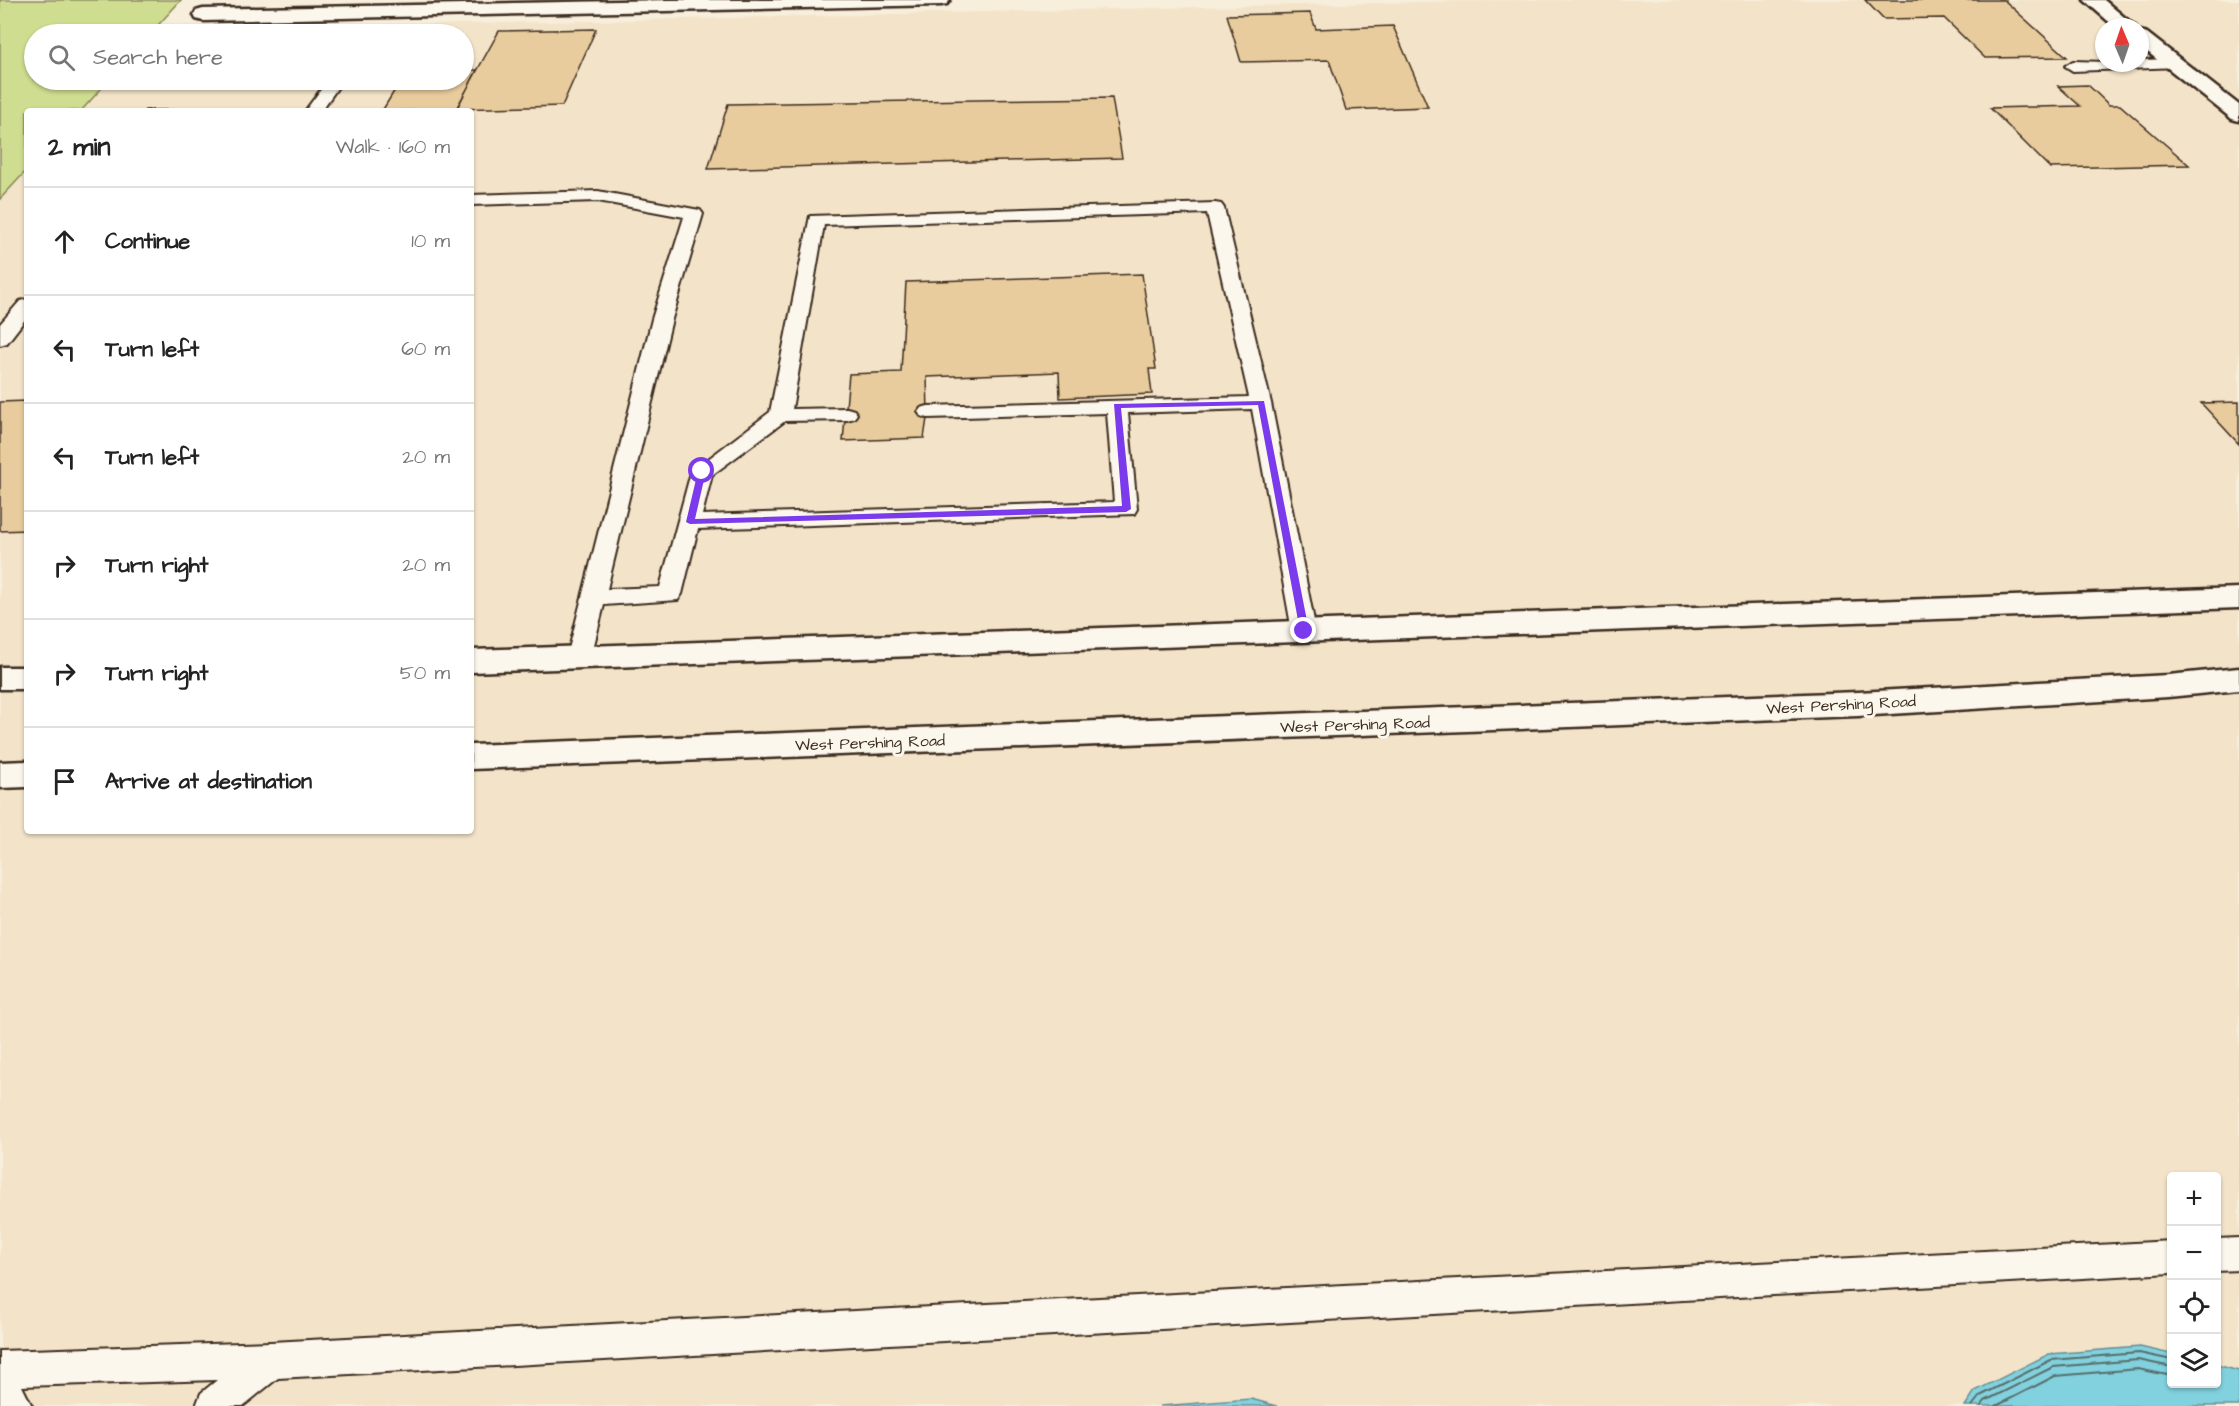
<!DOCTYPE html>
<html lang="en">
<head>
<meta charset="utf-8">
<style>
  body { margin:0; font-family:"Architects Daughter",sans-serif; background:#f6f6f6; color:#222 }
  .controls { position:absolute; right:18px; bottom:18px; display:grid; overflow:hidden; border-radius:6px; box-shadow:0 2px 4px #0004 }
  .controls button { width:54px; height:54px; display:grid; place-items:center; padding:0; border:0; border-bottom:2px solid #e0e0e0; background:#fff; color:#222; font:30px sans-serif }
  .compass { position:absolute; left:2095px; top:18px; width:54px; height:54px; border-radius:50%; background:#fff; box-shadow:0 2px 4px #0004; rotate:358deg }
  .stop { position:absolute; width:18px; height:18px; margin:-14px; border:4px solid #7c3aed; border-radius:50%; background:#fff }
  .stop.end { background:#7c3aed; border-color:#fff; box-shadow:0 2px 6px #0008 }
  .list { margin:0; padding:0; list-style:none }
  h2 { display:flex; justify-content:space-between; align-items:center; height:78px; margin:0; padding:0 24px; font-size:26px }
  h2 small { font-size:20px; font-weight:400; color:#767676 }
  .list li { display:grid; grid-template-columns:39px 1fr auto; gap:18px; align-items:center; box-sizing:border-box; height:108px; padding:0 24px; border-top:2px solid #e0e0e0 }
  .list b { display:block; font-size:22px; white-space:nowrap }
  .list em { font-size:20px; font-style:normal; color:#767676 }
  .icon { flex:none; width:33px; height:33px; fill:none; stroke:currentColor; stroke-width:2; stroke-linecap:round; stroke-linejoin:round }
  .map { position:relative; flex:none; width:2239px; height:1406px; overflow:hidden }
  .search { position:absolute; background:#fff; box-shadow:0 2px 4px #0004; left:24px; top:24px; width:450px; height:66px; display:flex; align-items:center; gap:15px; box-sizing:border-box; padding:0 21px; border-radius:33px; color:#767676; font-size:22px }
  .panel { position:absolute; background:#fff; box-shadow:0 2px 4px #0004; left:24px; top:108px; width:450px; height:726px; border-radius:6px }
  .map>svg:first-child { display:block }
</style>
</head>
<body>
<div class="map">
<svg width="2239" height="1406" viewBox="0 0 2239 1406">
  <rect width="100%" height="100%" fill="#f7eedc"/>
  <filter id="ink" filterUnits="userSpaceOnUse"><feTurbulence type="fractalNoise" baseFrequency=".0167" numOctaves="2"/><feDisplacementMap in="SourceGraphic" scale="12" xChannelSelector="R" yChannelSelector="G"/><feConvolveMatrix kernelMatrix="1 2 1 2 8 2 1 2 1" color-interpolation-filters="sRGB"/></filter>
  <g filter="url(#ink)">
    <!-- built -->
    <path fill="#f3e4c9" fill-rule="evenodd" d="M1510,0h729v1406h-2239v-1207l27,-29v661h444v-720h-390l28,-31h355v-46h-314l3,-3zM2104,27h36v36h-36zM2172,1176h44v208h-44z"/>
    <!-- green -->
    <path fill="#cfdd90" stroke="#858457" stroke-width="1.5" d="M0,0h181l-31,34h-116v46h75l-28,31h-54v59l-27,29z"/>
    <!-- water -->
    <path fill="#82d1de" stroke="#668e91" stroke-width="1.5" d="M2140,1347l31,7 1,30h44l1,-19 22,6v35h-274l10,-15 74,-37z
      M1251,1399l26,7h-117z"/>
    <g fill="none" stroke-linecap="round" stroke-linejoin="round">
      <!-- shore -->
      <path stroke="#576d6b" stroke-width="2" d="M1972,1406l8,-10 71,-36 88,-7 33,7
        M1981,1406l4,-5 68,-34 85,-7 34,7
        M1996,1406l59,-30 83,-7 34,7"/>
    </g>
    <!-- building -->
    <path fill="#e9cc9d" stroke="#3b2a1e" stroke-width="1.5" d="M1865,0h139l63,57 -82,1 -41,-40 -61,1z
      M1310,13l6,16 77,-3 35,81 -82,3 -17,-50 -88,2 -14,-47z
      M596,29l-34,77 -106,3 43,-78z
      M464,70h13l-21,40 -74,1 19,-31h63z
      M2088,85l21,20h11l69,60 -139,3 -60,-60 90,-2 -22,-20z
      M1112,98l10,60 -414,11 20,-65z
      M217,109l-1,2h-72l1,-1z
      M1142,274l14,95h-7l3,25 -92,4 -1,-26 -132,5 1,35 -4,26 -81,3 6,-67 52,-2 5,-90z
      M27,401v129l-27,1v-129z
      M2239,402v42l-38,-41z"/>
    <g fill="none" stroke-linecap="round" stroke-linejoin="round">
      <defs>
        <path id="service" d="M2174,59l5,2 3,3 -3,3 -106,4 -8,-5 8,-5 67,2v-3z
          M328,80h15l-22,31h-16z
          M598,191l96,18 6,1 3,4 -31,105 -65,270 53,-2 31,-115 79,-60 40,-196 405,-13 6,1 3,4 47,195 45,228 -3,6 -9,2 -9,-2 -3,-6 -40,-222 -124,4 9,96 -3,5 -436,15 -16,65 -4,6 -74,5 -13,52 -3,6 -9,2 -9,-2 -3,-6 85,-338 32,-102 -86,-16 -127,4v-10zM1207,213l42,184 -321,9 -7,2 -3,4 3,4 7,2 179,-5 7,89 -412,13 10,-40 73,-54 62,-1 7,-2 3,-4 -3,-4 -7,-2 -55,1 32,-184z
          M27,299v18l-20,26 -7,2v-21l20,-23z
          M2239,1238v32l-23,1v-32z
          M2172,1241v32l-1894,105 -35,28h-47l5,-13 16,-13 -195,6 10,20h-32v-55l271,-9z"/>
        <path id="minor" d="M669,0h281l-3,4 -6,1 -738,16 -7,-2 -2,-4 2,-4 7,-2z"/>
        <path id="secondary" d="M2084,0h20l32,27h-21z
          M2140,31l7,2 92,72v16l-7,-2 -92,-73z
          M2239,588v20l-1768,64v-22z
          M0,667h27v22h-27z
          M2239,668v22l-71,7 -310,19 -1387,53v-24l1387,-53 310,-17z
          M27,761v26l-27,1v-26z"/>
      </defs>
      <!-- service casing -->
      <use href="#service" stroke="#3b2a1e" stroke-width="4"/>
      <!-- minor casing -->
      <use href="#minor" stroke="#3b2a1e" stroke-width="5"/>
      <!-- secondary casing -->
      <use href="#secondary" stroke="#3b2a1e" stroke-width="5"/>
      <!-- service -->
      <use href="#service" fill="#fbf7ec" fill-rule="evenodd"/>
      <!-- minor -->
      <use href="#minor" fill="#fbf7ec" fill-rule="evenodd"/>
      <!-- secondary -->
      <use href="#secondary" fill="#fbf7ec" fill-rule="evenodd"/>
    </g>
  </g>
  <!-- route -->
  <path fill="#7c3aed" d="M1264,401l45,230 -5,3 -4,-3 -42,-226 -137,3 10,101 -5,3 -436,12 -4,-2 12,-51 4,-2 4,2 -11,48 427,-13 -8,-102z"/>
  <g text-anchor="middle" stroke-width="6" stroke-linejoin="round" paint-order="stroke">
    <!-- street labels -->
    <g font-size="16" fill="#3b2a1e" stroke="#fbf7ec">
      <text transform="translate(1841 704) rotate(-3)" y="6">West Pershing Road</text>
      <text transform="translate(1355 724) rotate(-2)" y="6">West Pershing Road</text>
      <text transform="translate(870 742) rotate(-2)" y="6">West Pershing Road</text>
    </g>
  </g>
</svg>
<div class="controls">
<button>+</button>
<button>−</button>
<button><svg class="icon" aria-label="locate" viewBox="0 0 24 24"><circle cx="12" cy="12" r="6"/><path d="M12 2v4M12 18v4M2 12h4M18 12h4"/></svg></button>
<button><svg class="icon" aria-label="layers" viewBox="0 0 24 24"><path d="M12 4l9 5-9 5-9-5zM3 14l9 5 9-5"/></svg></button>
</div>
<svg class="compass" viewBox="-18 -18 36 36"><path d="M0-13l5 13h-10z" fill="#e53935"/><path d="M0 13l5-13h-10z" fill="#767676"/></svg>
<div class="stop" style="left:702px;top:471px"></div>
<div class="stop end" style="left:1304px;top:631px"></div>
<div class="search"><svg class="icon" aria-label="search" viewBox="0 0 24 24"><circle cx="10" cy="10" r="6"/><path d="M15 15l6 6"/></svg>Search here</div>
<section class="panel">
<h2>2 min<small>Walk · 160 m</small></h2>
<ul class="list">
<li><svg class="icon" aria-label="ahead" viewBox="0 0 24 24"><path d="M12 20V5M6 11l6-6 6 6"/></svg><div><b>Continue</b></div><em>10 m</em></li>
<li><svg class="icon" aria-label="left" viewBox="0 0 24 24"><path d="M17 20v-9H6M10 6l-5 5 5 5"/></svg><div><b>Turn left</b></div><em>60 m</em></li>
<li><svg class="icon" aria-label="left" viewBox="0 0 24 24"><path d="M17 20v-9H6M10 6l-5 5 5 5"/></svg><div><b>Turn left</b></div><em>20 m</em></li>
<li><svg class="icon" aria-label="right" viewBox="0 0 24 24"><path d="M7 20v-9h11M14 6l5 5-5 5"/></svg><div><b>Turn right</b></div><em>20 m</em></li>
<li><svg class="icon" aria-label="right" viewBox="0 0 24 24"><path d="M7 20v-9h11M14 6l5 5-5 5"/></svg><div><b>Turn right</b></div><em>50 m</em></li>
<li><svg class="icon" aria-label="arrive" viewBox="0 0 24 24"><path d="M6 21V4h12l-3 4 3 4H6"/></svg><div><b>Arrive at destination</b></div></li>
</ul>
</section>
</div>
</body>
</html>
